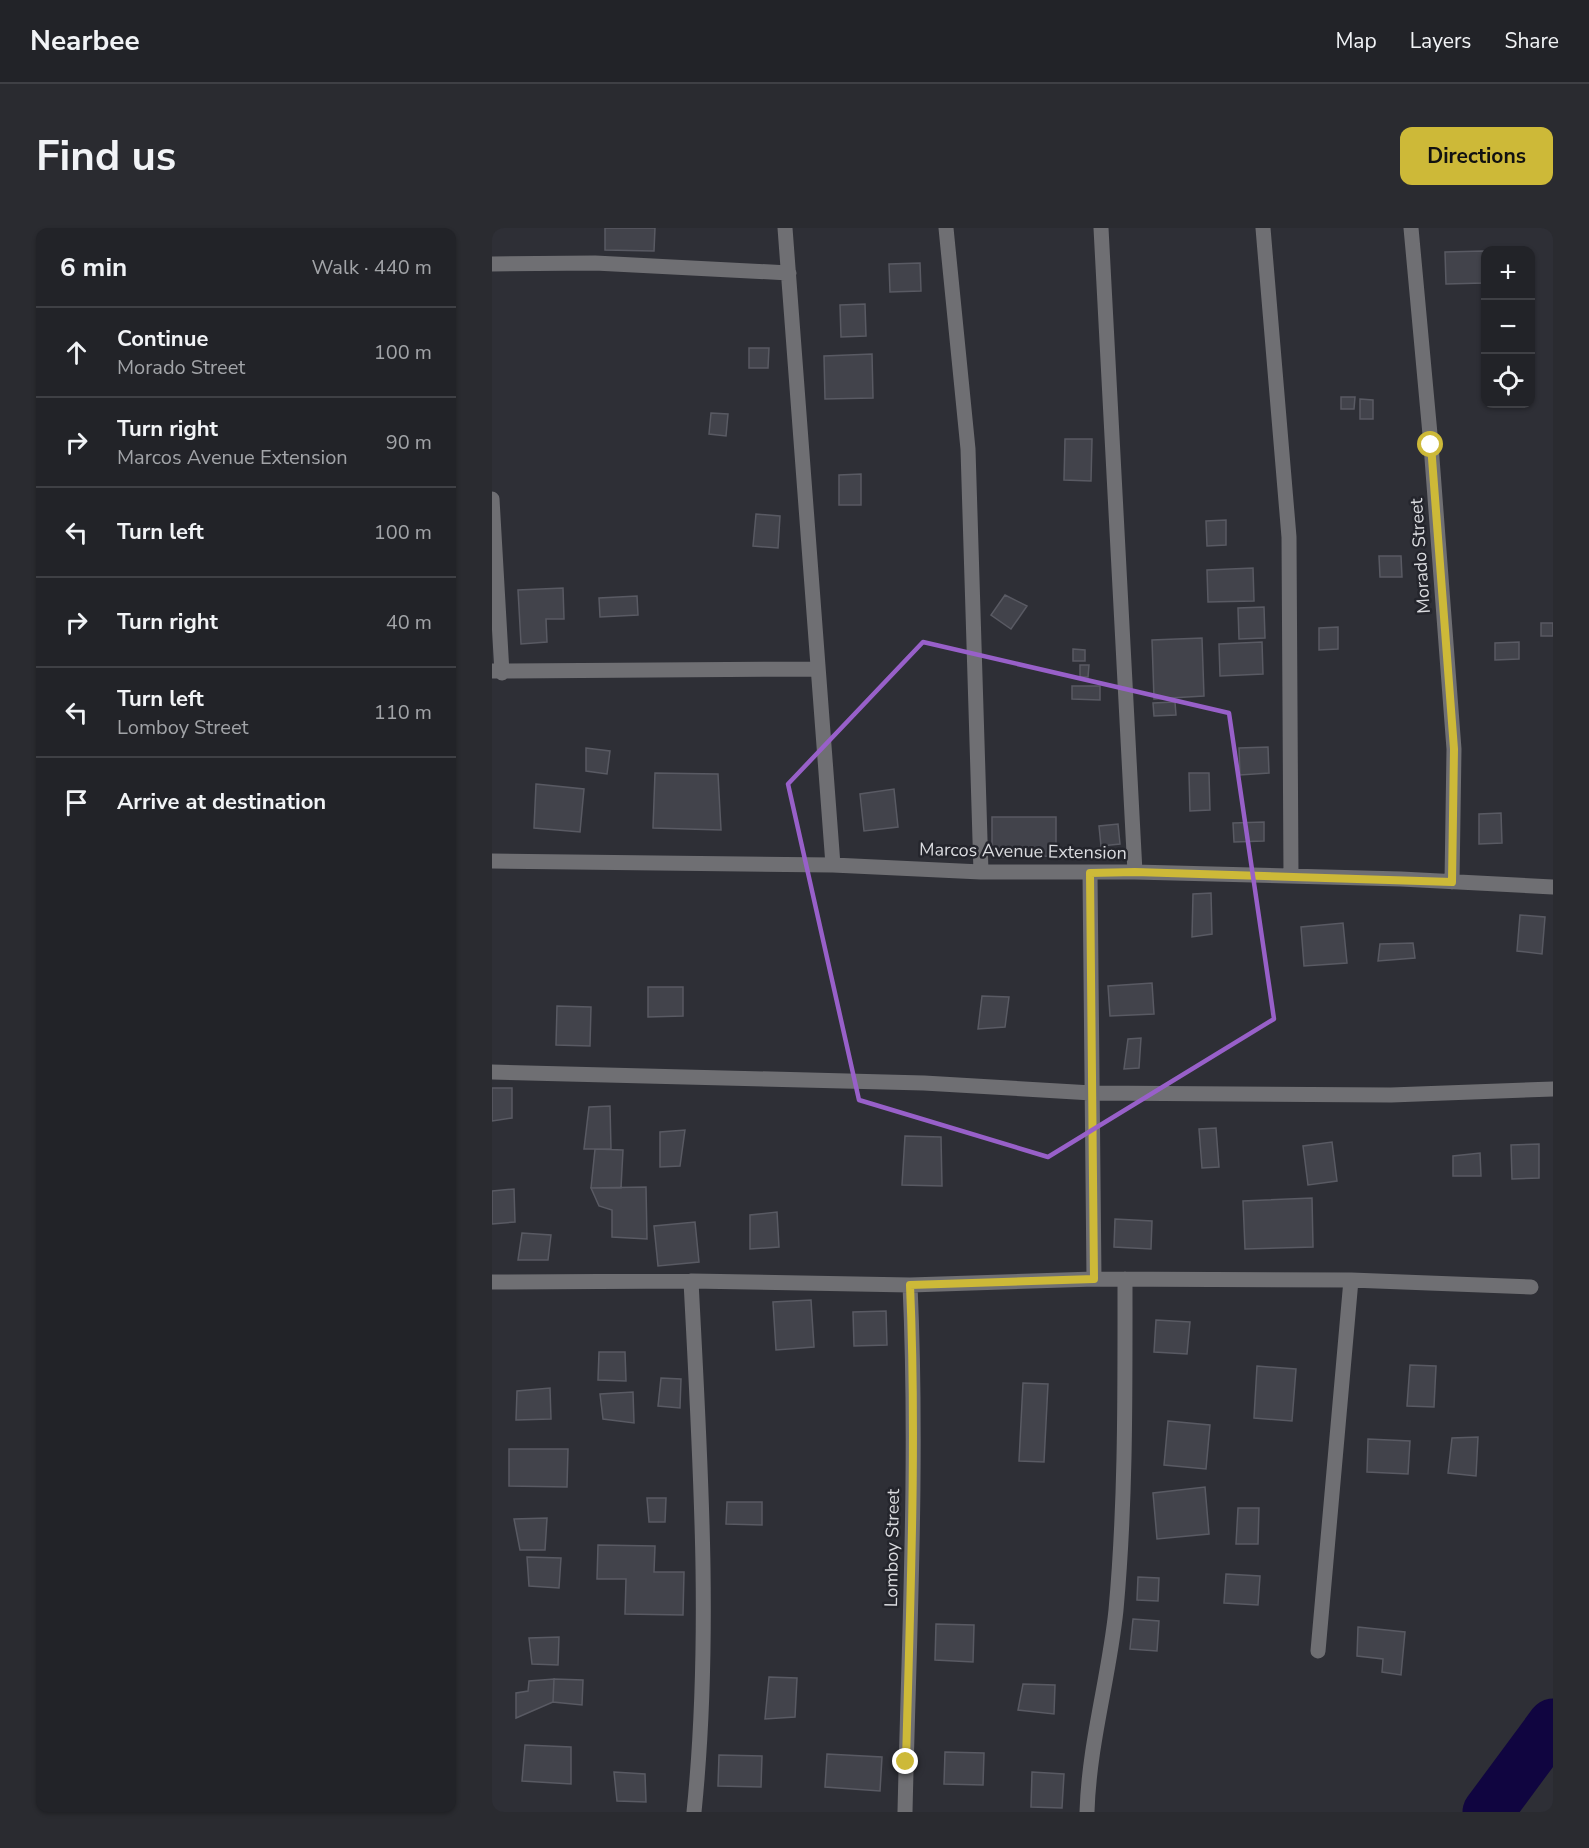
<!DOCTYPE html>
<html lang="en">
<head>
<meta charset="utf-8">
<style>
  body { margin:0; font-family:"Nunito Sans",sans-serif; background:#2a2b30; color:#f1f3f6 }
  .controls { position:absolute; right:18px; top:18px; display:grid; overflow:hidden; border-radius:12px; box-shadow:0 2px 4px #0004 }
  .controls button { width:54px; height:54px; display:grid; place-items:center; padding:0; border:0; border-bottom:2px solid #3f4045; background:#222328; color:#f1f3f6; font:30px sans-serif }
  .stop { position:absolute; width:18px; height:18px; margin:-14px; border:4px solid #cdb938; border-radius:50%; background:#fff }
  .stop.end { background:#cdb938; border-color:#fff; box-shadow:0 2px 6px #0008 }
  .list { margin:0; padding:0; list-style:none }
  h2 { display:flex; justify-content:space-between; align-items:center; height:78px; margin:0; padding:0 24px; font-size:26px }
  h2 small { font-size:20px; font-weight:400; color:#a2a4a8 }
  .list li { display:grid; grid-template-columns:39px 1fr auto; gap:18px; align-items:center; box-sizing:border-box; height:90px; padding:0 24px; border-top:2px solid #3f4045 }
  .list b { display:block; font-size:22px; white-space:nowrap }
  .list p { margin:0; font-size:20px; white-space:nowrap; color:#a2a4a8 }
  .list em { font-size:20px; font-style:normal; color:#a2a4a8 }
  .icon { flex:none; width:33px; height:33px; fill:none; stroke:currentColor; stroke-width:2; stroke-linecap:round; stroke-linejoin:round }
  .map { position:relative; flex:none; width:1061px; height:1584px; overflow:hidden; border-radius:12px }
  header { display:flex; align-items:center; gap:36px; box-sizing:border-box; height:84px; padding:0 30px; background:#222328; border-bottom:2px solid #3f4045 }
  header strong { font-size:28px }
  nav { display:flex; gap:33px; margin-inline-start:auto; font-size:21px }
  .intro { display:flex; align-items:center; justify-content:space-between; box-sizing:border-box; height:144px; padding:0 36px }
  h1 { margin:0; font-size:42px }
  .button { padding:15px 27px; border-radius:12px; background:#cdb938; color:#111; font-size:21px; font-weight:700 }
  main { display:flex; gap:36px; padding:0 36px }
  aside { flex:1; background:#222328; border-radius:12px; box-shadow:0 2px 4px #0004 }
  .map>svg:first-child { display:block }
</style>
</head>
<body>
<header>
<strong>Nearbee</strong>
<nav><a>Map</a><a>Layers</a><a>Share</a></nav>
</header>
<div class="intro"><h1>Find us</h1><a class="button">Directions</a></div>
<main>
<aside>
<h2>6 min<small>Walk · 440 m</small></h2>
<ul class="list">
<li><svg class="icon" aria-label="ahead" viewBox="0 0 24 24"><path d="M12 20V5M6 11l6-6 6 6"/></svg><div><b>Continue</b><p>Morado Street</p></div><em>100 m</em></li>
<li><svg class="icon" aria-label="right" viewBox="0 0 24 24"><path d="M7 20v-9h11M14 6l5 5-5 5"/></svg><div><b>Turn right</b><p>Marcos Avenue Extension</p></div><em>90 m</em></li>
<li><svg class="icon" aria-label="left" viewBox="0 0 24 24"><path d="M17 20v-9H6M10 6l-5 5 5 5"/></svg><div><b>Turn left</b></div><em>100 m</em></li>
<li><svg class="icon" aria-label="right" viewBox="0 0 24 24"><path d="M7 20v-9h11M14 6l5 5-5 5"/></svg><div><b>Turn right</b></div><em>40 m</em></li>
<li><svg class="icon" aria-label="left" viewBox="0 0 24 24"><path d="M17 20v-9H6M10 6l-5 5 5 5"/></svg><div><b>Turn left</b><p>Lomboy Street</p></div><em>110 m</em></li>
<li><svg class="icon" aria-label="arrive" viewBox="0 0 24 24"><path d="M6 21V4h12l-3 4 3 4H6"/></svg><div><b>Arrive at destination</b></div></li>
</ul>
</aside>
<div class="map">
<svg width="1061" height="1584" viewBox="0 0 1061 1584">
  <rect width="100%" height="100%" fill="#2e2f36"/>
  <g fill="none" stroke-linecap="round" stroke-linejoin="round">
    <!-- river -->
    <path stroke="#100540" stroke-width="51" d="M996,1584l65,-88"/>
  </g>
  <!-- building -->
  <path fill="#42434b" stroke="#595a63" stroke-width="1.5" d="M113,0h50l-1,23 -49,-1z
    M991,23l1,32 -38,1 -1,-32z
    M428,35l1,28 -31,1 -1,-28z
    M373,76l1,32 -25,1 -1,-32z
    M257,120h20l-1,20h-19z
    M380,126l1,44 -48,1 -1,-43z
    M849,169h14l-1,12h-13z
    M868,171l13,1v19h-13z
    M219,185l17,1 -2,22 -17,-2z
    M573,211h27l-1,42 -27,-1z
    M369,246v31h-22v-30z
    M264,286l24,2 -2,32 -25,-2z
    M734,292v25l-19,1 -1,-25z
    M887,328h22l1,21h-22z
    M761,340l1,33 -46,1 -1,-32z
    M71,360l1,31h-18l1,23 -26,2 -3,-54z
    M513,367l22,11 -16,23 -20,-14z
    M145,368l1,19 -38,2 -1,-19z
    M772,379l1,31 -26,1 -1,-31z
    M1049,395h12v13h-12z
    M846,399v22l-19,1v-22z
    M710,410l2,58 -50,3 -2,-59z
    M770,414l1,32 -43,2 -1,-32z
    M1027,414v17l-24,1v-17z
    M581,421l12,1v11h-12z
    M588,437h9l-1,12h-8z
    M580,458h28v14l-28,-1z
    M683,474l1,13 -22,1 -1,-13z
    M776,519l1,26 -29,2 -1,-27z
    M94,520l24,3 -3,23 -21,-3z
    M163,545l63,1 3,56 -68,-2z
    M697,545h20l1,37 -20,1z
    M44,556l48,5 -4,43 -46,-4z
    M402,561l4,38 -34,4 -4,-37z
    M1009,585l1,30 -23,1v-30z
    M500,589h64v39l-64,1z
    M772,594v19l-30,1 -1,-19z
    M626,596l2,20 -19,2 -2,-20z
    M719,665l1,41 -20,3 1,-43z
    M1028,687l25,2 -3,37 -25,-3z
    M851,695l4,40 -43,3 -3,-39z
    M921,715l2,15 -37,3 2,-17z
    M660,755l2,31 -44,2 -2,-30z
    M156,759h35v29l-35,1z
    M490,768l27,1 -4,30 -27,2z
    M65,778l34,1 -1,39 -34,-1z
    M649,810l-2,30 -15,1 4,-30z
    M0,860h20v30l-20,3z
    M118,878l1,43h-27l5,-42z
    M724,900l3,39 -17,1 -3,-39z
    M193,902l-5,36 -20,1v-35z
    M413,908l36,1 1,49 -40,-1z
    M840,914l5,39 -29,4 -5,-39z
    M1047,916v34l-27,1 -1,-34z
    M103,921l28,1 -2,38h-30z
    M988,925l1,23h-28v-20z
    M154,959l1,52 -35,-2v-27l-13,-4 -8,-18z
    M22,961l1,33 -23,2v-33z
    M820,970l1,49 -68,2 -2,-48z
    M285,984l2,35 -29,2v-34z
    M623,991l37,2 -1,28 -37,-2z
    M203,994l4,40 -41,4 -4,-40z
    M30,1005l29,2 -3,25h-30z
    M319,1072l3,47 -38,3 -3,-48z
    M394,1083l1,34 -33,1 -1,-34z
    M664,1092l34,2 -3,32 -33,-2z
    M107,1124h26l1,29 -28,-1z
    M918,1137l26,1 -2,41 -27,-1z
    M765,1138l39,3 -4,52 -38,-3z
    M169,1150l20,1 -1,29 -22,-2z
    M531,1155l25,1 -4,78 -25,-1z
    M58,1160l1,31 -35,1 1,-29z
    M141,1164l1,31 -31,-4 -3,-25z
    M676,1193l42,4 -4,44 -42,-4z
    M986,1209l-2,39 -28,-3 4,-35z
    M876,1211l42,2 -2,33 -41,-2z
    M17,1221h59l-1,38 -58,-1z
    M713,1259l4,47 -52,5 -4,-46z
    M155,1270h19l-1,24h-16z
    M235,1274h35v23l-36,-1z
    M746,1280h21l-1,36h-22z
    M55,1290l-2,32h-25l-6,-31z
    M106,1317l57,1 -1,26h30l-1,43 -58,-1 1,-35h-29z
    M35,1329l34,1 -2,30 -30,-2z
    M734,1346l34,2 -2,29 -34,-2z
    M646,1349l21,1 -1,23 -21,-1z
    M641,1391l26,2 -2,30 -27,-2z
    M444,1396l38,1 -1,37 -38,-2z
    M866,1399l47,5 -4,43 -19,-3 1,-13 -26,-3z
    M67,1409l-1,28 -26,-1 -3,-26z
    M277,1449l28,1 -2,39 -30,2z
    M62,1451l-1,23 -37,16v-25l12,-2 1,-10z
    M62,1451l29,1 -1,25 -29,-3z
    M531,1456l32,1 -1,29 -36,-4z
    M33,1517l46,2v37l-49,-3z
    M453,1524l39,1 -1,32 -39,-1z
    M335,1526l55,3 -2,34 -55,-4z
    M227,1527l43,1 -1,31 -43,-1z
    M122,1544l31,2 1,28 -29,-1z
    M540,1544l32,2 -2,34 -31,-1z"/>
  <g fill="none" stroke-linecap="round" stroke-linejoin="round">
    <!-- minor -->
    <path stroke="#6f6f73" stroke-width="15" d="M293,0l48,637
      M454,0l22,221 13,423
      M609,0l34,644
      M771,0l26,309 2,339
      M919,0l20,217 23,304 -2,133
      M0,36l103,-1 194,10
      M0,271l10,174
      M0,443l326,-2
      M0,633l341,4 148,7h154l266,7 152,8
      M598,645l4,406 257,1 -33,371
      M0,844l432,11 168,10 299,2 162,-6
      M859,1052l180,7
      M199,1053c9,176 21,354 3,531
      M0,1054l199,-1 219,4 184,-6
      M413,1584c4,-176 13,-351 5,-527
      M595,1584c2,-69 22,-134 29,-202 10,-110 9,-221 9,-331"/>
  </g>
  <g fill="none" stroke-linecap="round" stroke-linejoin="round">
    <!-- route -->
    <path stroke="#cdb938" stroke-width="8" d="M414,1534c4,-159 11,-318 4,-477l184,-6 -4,-406 45,-1 317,10 2,-133 -23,-304"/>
  </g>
  <!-- marked area -->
  <path fill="none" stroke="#9860c9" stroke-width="4.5" stroke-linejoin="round" d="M431,414l306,71 45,306 -226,138 -189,-57 -71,-316z"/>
  <g text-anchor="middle" stroke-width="5" stroke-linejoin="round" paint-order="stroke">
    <!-- street labels -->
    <g font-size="18" fill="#dadbdf" stroke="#24252c">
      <text transform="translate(928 328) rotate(-94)" y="6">Morado Street</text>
      <text transform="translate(531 623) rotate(1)" y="6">Marcos Avenue Extension</text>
      <text transform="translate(400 1320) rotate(-89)" y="6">Lomboy Street</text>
    </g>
  </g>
</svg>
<div class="controls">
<button>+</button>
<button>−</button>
<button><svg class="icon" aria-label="locate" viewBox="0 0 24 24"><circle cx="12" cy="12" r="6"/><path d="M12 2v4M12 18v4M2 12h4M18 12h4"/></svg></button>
</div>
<div class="stop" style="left:939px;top:217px"></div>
<div class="stop end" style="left:414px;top:1534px"></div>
</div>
</main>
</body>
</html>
